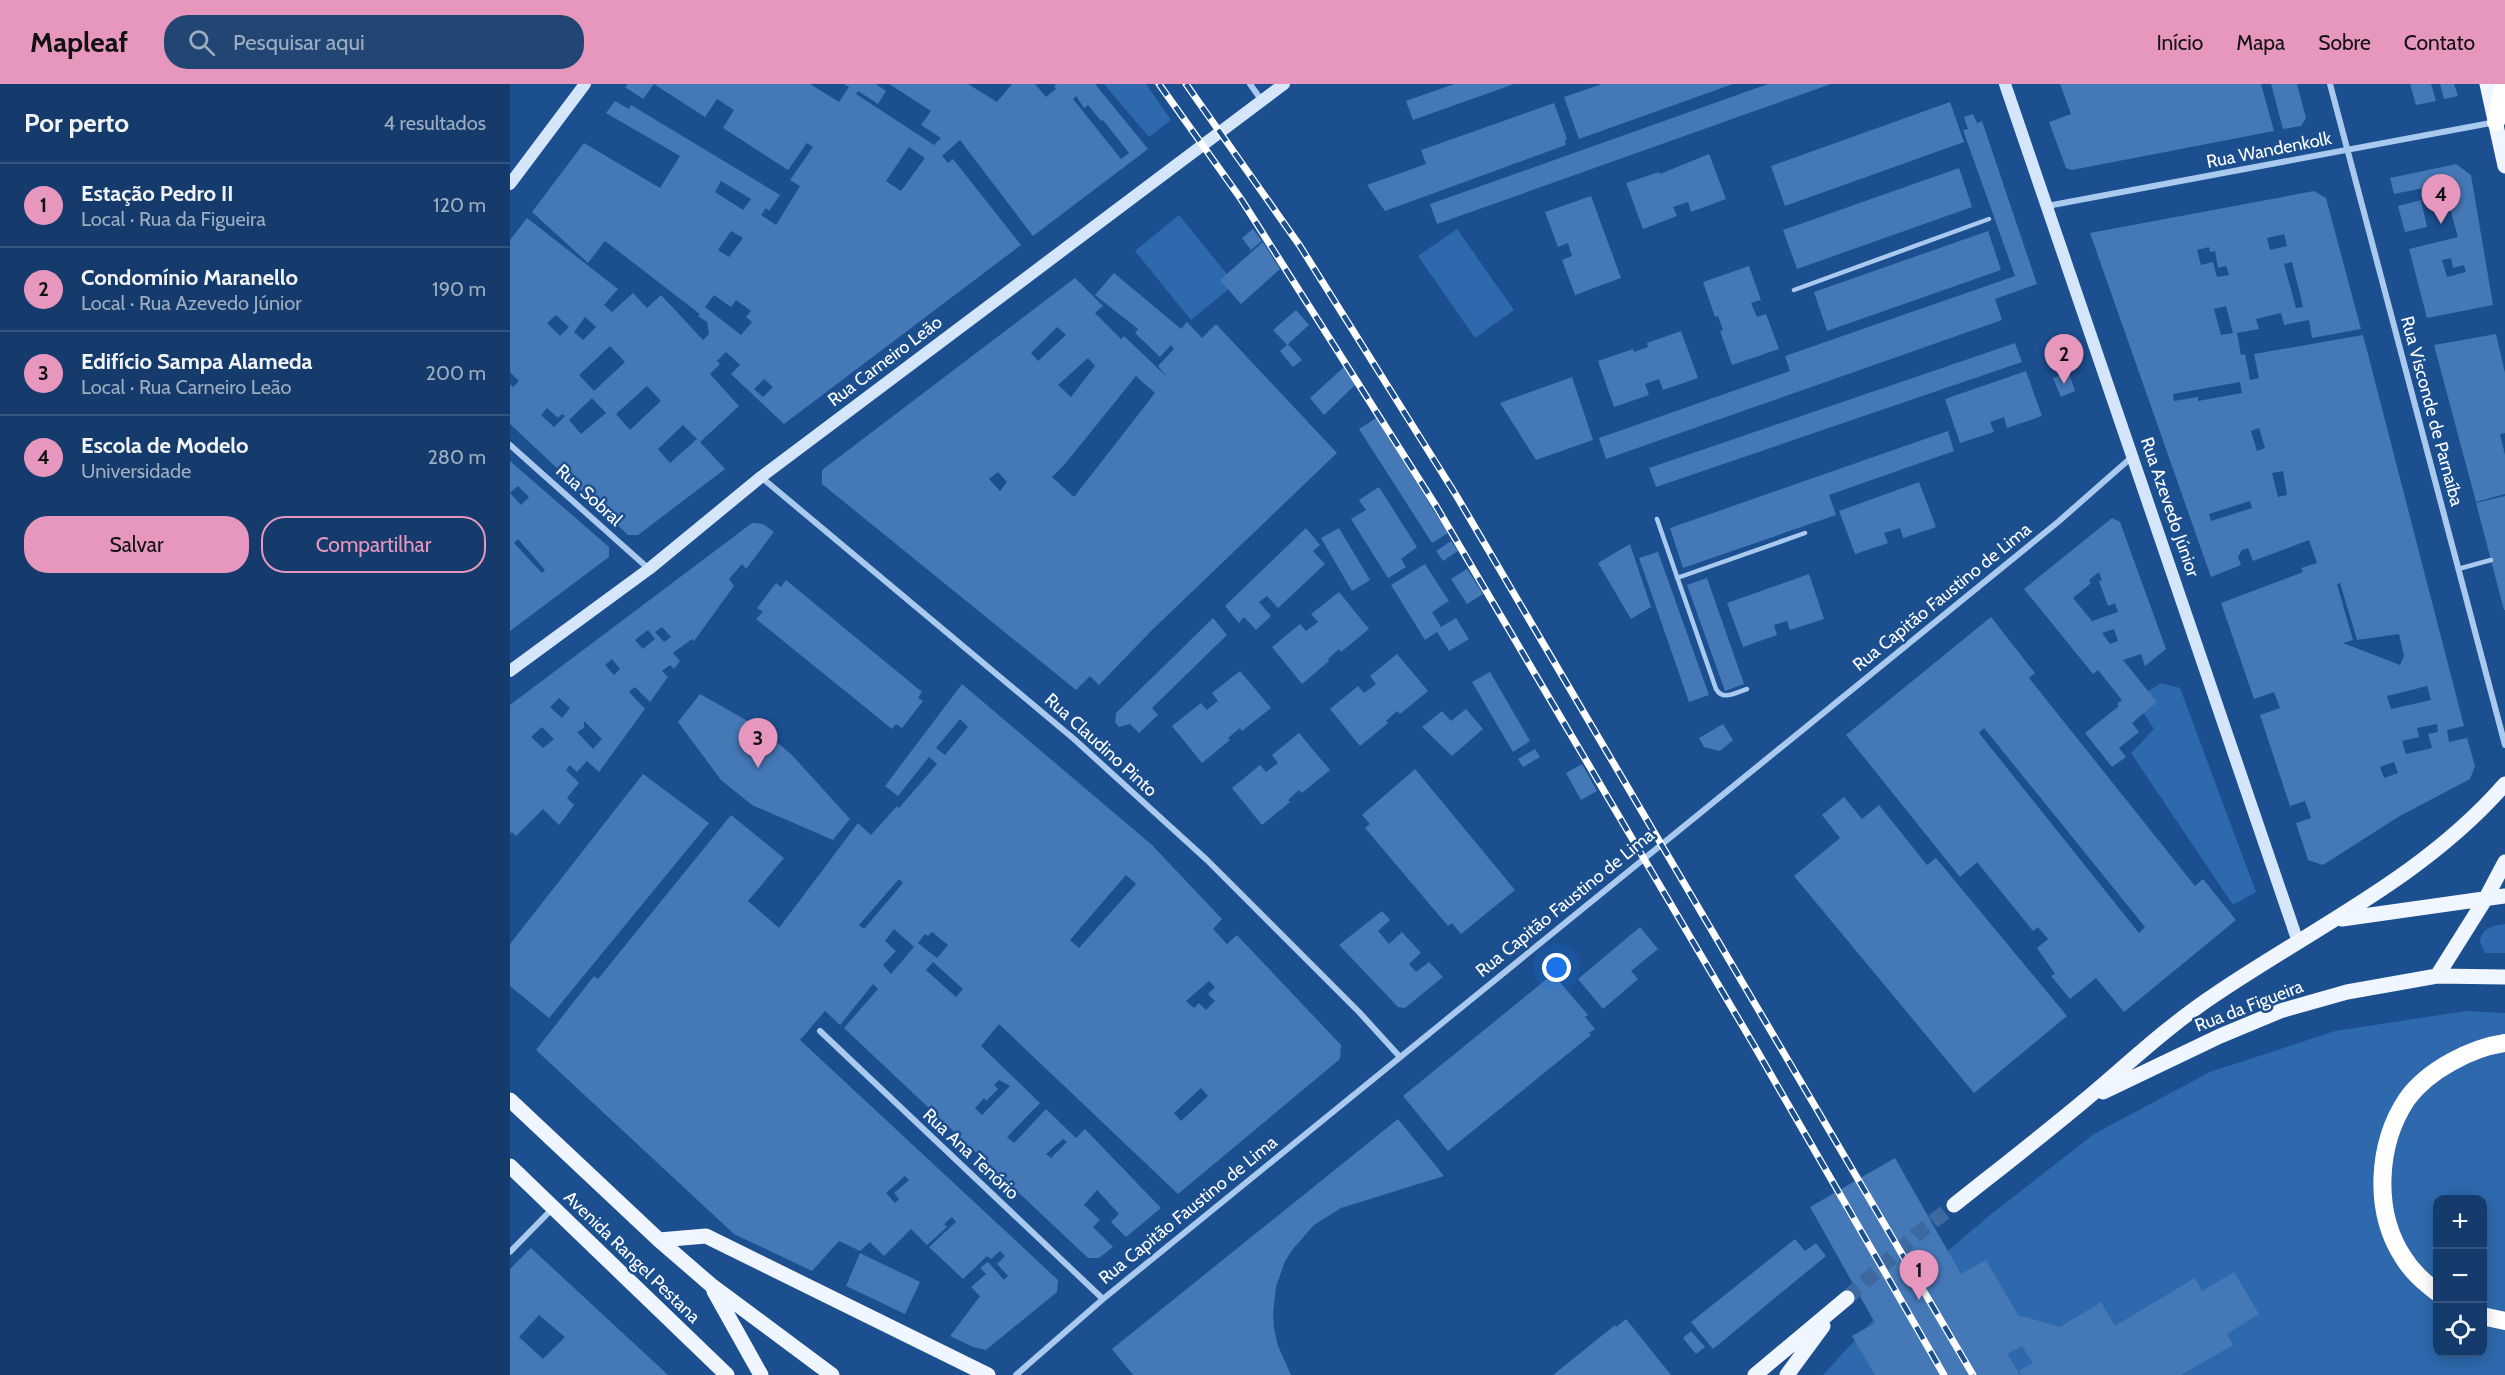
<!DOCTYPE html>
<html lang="pt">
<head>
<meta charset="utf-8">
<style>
  body { margin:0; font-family:Cabin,sans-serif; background:#214673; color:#f1f3f6 }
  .controls { position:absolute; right:18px; bottom:18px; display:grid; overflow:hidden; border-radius:12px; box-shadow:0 3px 15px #0003 }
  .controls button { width:54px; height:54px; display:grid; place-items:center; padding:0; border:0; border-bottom:2px solid #33557e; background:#143b6b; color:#f1f3f6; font:30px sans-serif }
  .you { position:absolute; left:1047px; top:884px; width:21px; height:21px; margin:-15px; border:4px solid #fff; border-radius:50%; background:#1a73e8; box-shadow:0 0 0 9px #1a73e833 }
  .badge { display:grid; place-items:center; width:39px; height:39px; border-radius:50%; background:#e797bd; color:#111; font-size:20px; font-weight:700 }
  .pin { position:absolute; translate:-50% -50px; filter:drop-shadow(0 2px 3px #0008) }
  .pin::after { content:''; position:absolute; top:32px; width:21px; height:18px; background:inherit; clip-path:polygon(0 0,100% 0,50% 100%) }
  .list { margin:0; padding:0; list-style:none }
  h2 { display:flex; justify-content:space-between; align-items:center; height:78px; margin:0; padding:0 24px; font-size:26px }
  h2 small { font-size:20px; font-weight:400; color:#9dadc1 }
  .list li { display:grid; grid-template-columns:39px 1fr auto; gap:18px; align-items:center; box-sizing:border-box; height:84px; padding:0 24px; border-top:2px solid #33557e }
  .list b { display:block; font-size:22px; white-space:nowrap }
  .list p { margin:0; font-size:20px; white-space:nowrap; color:#9dadc1 }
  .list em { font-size:20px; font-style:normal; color:#9dadc1 }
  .actions { display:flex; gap:12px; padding:18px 24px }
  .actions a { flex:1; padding:14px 0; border:2px solid #e797bd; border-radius:24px; text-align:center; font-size:21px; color:#e797bd }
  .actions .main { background:#e797bd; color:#111 }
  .icon { flex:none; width:33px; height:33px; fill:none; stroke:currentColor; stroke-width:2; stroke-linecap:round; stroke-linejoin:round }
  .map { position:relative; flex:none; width:1995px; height:1291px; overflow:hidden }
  header { display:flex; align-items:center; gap:36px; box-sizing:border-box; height:84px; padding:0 30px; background:#e797bd; color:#111 }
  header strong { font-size:28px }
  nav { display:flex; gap:33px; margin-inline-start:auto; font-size:21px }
  .search { width:420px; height:54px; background:#214673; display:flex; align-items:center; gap:15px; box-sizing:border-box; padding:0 21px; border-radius:24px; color:#9dadc1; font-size:22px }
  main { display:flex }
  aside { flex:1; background:#143b6b }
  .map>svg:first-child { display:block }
</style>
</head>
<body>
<header>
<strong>Mapleaf</strong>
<div class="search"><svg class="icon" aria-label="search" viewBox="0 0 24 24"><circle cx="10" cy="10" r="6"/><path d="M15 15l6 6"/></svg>Pesquisar aqui</div>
<nav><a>Início</a><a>Mapa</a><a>Sobre</a><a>Contato</a></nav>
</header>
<main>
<aside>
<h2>Por perto<small>4 resultados</small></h2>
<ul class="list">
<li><span class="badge">1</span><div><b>Estação Pedro II</b><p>Local · Rua da Figueira</p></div><em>120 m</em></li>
<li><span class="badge">2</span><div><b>Condomínio Maranello</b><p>Local · Rua Azevedo Júnior</p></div><em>190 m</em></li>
<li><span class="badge">3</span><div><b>Edifício Sampa Alameda</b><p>Local · Rua Carneiro Leão</p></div><em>200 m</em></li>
<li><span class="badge">4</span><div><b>Escola de Modelo</b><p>Universidade</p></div><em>280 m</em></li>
</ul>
<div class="actions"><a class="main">Salvar</a><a>Compartilhar</a></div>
</aside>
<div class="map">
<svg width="1995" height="1291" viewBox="0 0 1995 1291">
  <rect width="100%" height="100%" fill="#1b4f8f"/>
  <!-- green -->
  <path fill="#2e69ad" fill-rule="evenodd" d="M594,0h42l25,36 -22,17z
    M669,131l56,69 -44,36 -56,-69z
    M947,145l57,81 -39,28 -57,-82z
    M1651,599l19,5 76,204 -23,13 -102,-152 23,-24 -19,-29z
    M1995,840v29h-20l-5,-11c2,-15 12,-16 25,-18z
    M1956,927l39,2v362h-682l75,-82 92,-78 104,-81 116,-62 125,-41zM1928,1116h44v152h-44z"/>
  <!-- building -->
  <path fill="#4478b7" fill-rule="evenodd" d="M118,0h182l29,18 10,-15 -5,-3h32l10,7 -8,13 -20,-13 -2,3 78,51 7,-7 -20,-13 10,-14 -42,-27h79l29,18 15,-18h23l11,13 10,-8 -2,-3 3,-2h38l53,65 -115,87 -73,-96 -18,16 6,7 5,-4 68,86 -237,179 -53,-50 9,-9 -14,-13 -9,9 3,3 -10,10 29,32 -39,36 25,27 -87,66h-10l-118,-111v-40l3,3 6,-6 -9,-9v-132l17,-22 91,71 -14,16 8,7 21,-19 14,15 14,-13 42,45 6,-6 -2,-12 -9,-6 2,-2 -95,-73 -17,22 -56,-51 52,-69 76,45 20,-32 -74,-43 9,-12 14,8 2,-4 149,90 -11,16 -3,-3 -5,7 15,10 24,-39 -10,-6 23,-33 -6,-4 -19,27 -65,-42 11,-18 -17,-11 -12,18 -51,-33 -11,15 -18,-12zM566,12l8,12 4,-3 13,16 2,-1 26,33 -8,6 -48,-60zM399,63l16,11 -24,33 -15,-10zM211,97l30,18 -8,11 -28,-18zM221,147l12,7 -14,19 -11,-7zM204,211l17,12 5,-7 15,11 -5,6 6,5 -11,13 -36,-28zM46,231l13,12 -9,9 -13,-13zM75,233l11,10 -13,13 -9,-8zM100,262l15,16 -31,29 -15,-16zM254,295l9,8 -10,10 -9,-8zM137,302l14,15 -31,29 -14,-16zM82,314l14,15 -25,21 -12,-14zM37,324l11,10 4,-4 3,2 -11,11 -13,-12zM173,341l14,14 -27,24 -12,-14z
    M944,0h60l-101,36 -7,-19z
    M1092,0h131l-154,55 -15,-42z
    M1258,0h63l-394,140 -7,-20z
    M1550,0h201l13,47 -202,39 -6,-2 -17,-46 22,-8z
    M1761,0h26l9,34 -5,8 -18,3z
    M1900,0h21l5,17 -20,4z
    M1930,0h14l4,12 -14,3z
    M1440,18l14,40 -179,64 -14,-40z
    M1044,19l13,36 -2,1 1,5 -181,66 -18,-26 59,-21 -5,-14z
    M1463,30l4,9 5,-2 55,163 -42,15 7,21 -396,139 -7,-21 191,-67 -5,-15 230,-80 -52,-146 5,-1 -4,-12z
    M1199,70l17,45 -35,13 -3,-10 -15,5 4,9 -34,13 -17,-46 33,-11 1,2z
    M1946,80l15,11 22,130 -66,13 -18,-69 49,-12 -15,-53 -49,10 -4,-16zM1941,174l2,10 11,-3 2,7 -19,5 -5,-17z
    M1449,84l13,39 -175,62 -14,-39z
    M1804,107l12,7 35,131 -49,9 -3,-18 -25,5 -3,-12 -25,6 3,10 -22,4 4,22 4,-1 5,26 9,-2 -5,-24 109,-19 101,391 -17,4 2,12 18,-4 8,28 -5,13 -72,38 -75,48 -15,-5 -12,-37 15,-5 -6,-17 -15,5 -30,-91 20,-7 -6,-16 -20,7 -33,-96 82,-31 -2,-4 16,-5 -8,-23 -56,21 -5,-13 -6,2 -4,7 3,8 -30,12 -121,-344zM1774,150l3,12 -17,4 -3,-12zM1699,163l1,5 5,-1 3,17 8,-2 3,9 -12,2 -4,-15 -12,3 -4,-15zM1782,178l8,32 3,13 -7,1 -12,-44zM1716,222l7,27 -12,2 -7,-26zM1730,298l2,11 -44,8v-4l-24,4 -1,-7zM1749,344l6,20 -8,3 -6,-20zM1773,387l4,24 -9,2 -6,-24zM1740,417l2,7 -41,13 -2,-7zM1830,499l17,57 42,-6 5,22 -4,9 -57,-22 10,-3 -16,-56zM1917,602l4,14 -40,9 -4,-13zM1927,640l1,8 -10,2 4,14 -26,6 -4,-13 17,-4 -2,-9zM1884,678l4,11 -14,5 -4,-11z
    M1081,112l30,82 -46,17 -13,-35 10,-4 -4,-13 -10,4 -13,-35z
    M1911,116l6,27 -22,5 -7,-26z
    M743,145l9,12 -11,9 -9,-12z
    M1478,147l13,39 -174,61 -13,-39z
    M753,158l17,27 -39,35 -21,-24z
    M1239,182l12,34 -10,3 6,14 9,-3 13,35 -47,16 -12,-34 3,-1 -5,-14 -3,1 -12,-35z
    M604,189l67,56 6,-7 15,16 14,-14 121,129 -185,177 -53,55 -9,-9 -14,14 -254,-206v-14l253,-192 28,28 -8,7 26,26 3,-3 43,41 -9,-11 16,-17 -3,-4 -11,12 -25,-24 3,-4 -43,-34zM547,243l9,8 -28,26 -7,-8zM578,274l7,8 -24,31 -13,-12zM626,292l19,17 -81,104 -22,-20 13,-13zM488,388l9,10 -7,9 -11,-12z
    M786,226l13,15 -21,19 14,16 -9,7 -13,-16 7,-6 -14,-15z
    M1171,247l17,47 -35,12 -4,-11 -14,5 4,11 -35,12 -16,-46 35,-12 1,3 14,-5 -1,-4z
    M1986,250l9,39v60l-5,1 5,21v39l-29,8 -42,-157z
    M1505,259l7,19 -366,125 -7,-19z
    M834,283l11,18 -31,30 -14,-17z
    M1516,287l16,45 -35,12 -3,-11 -14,5 4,10 -34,11 -15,-44z
    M1559,289l6,18 -14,6 -8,-19z
    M1062,293l21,63 -57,20 -36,-57z
    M866,334l72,115 -16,10 -73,-114z
    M1438,347l6,20 -125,44 7,20 -153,53 -13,-40z
    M0,377l99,86v10l-99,74zM8,402l11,11 -8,8 -11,-12zM8,455l27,31 -3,3 -28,-30z
    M1409,398l17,45 -33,11 -3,-10 -16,5 4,10 -33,11 -16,-43z
    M869,403l38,60 -16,12 5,8 -18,11 -37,-59 15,-9 -7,-10z
    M1995,412v114h-1l-28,-107z
    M1602,434l8,4 46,127 -21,17 -4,-12 -18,6 34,42 -25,21 7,9 -20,16 7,9 -14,10 -27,-34 34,-27 -2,-2 5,-4 -24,-30 -5,4 -69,-85zM1589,488l3,8 -3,1 9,25 7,-3 3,9 -26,9 -19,-23 18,-15 -2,-3zM1604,545l4,12 -8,3 -8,-11z
    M242,439l11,1 11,8 -28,37 -4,-5 -13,15 5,7 -40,55 -2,-2 -19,14 7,8 -6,8 -4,-4 -8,6 6,6 -18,25 -15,-15 -6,5 16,17 -46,63 -12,-11 -10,11 -7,-7 -4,5 13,13 -12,15 7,7 -10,14 -5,6 -16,-16 -27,27 -4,-4 -2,2v-129zM152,543l9,10 -7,5 -9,-10zM138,546l7,9 -12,10 -8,-9zM102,575l8,10 -6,6 -9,-10zM49,614l11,10 -8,10 -12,-11zM74,637l18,18 -9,10 -16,-17 7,-4zM32,643l12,12 -11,9 -12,-11z
    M796,444l14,17 -7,6 12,13 -47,44 -11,-12 -8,6 12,14 -15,14 -12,-13 -5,6 -14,-17z
    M829,444l31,52 -18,11 -31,-53z
    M941,457l7,10 -15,10 -7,-10z
    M1120,460l21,63 -20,12 -33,-56z
    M1148,468l51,143 -20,7 -50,-144z
    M915,480l24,37 -17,11 9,15 15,-9 13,21 -20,12 -12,-19 -12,8 -34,-55z
    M957,485l16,25 -16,10 -16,-25z
    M1299,490l15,45 -34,11 -3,-9 -13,4 3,10 -34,12 -16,-44z
    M1197,494l37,106 -19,7 -38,-106z
    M276,496l136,112 -4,6 5,3 -21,27 -6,-4 -4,5 -136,-110 7,-7 -6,-4 19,-25 5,4z
    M829,508l30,37 -28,23 -2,-3 -11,10 1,2 -27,23 -30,-37 28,-23 6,7 12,-9 -7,-8z
    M1481,533l44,56 -6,5 166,208 8,-7 33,41 -112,92 -28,-34 -26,21 -19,-23 4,-2 -18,-26 11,-9 -10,-12 -5,4 -56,-69 -17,15 -114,-142zM1474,644l161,199 -6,6 -160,-200z
    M703,534l14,17 -75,73 6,7 -19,18 -9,-9 -11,3 -4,-5 1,-9z
    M887,570l31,37 -28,23 -3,-3 -11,10 2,2 -28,23 -30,-37 28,-23 6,7 12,-9 -6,-8z
    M730,587l31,37 -29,23 -2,-3 -12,10 2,2 -28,23 -30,-37 29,-23 6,7 11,-9 -6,-8z
    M980,588l40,69 -17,11 -41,-70z
    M452,600l190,161 70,74 -9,10 14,15 10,-9 104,110 -1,14 -162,135 -179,-170 -18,22 59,57 -33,34 7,6 32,-34 30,29 9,-9 76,79 -35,29 -15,-15 8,-8 -22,-24 -13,15 16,15 -7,7 20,20 -14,11h-11l-244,-230 34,-39 -5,-5 -33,41 -15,-14 -25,29 258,240 -1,12 -71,58 -13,-3 -23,-11 30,-40 -9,-9 15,-13 -6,-6 8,-6 16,18 4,-4 -11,-12 8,-8 -5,-5 -9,8 -4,-3 -24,23 -34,-32 27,-25 -4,-5 -8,7 3,3 -20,18 -16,-16 -27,27 -14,-14 -10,9 -21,-10 -27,30 -78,-37 -198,-184 58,-74 4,3 133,-164 53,43 -36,43 31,27 79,-105 13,12 26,-29 2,2 38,-44 -8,-7 -31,39 -13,-10zM450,635l8,8 -23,28 -9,-7zM616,791l10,9 -57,64 -9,-8zM389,795l4,4 -39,46 -5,-4zM384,845l20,18 -23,27 -8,-9 13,-14 -11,-10zM422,848l16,13 -11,13 -19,-15 7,-9 3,2zM423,878l30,27 -7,8 -30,-27zM699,897l6,6 -7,7 7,7 -9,9 -7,-7 -5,5 -8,-7zM489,996l11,6 -28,29 -7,-7 9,-10 2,3 12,-12 -4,-4zM691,1004l7,8 -27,25 -7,-8zM553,1055l4,3 -16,16 -5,-4zM395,1092l4,4 -15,13 5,6 -4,4 -9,-10z
    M190,610l60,34 32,27 58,64 -17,21 -81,-35 -31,-25 -43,-58z
    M956,625l17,20 -31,27 -30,-29 20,-16 9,10z
    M1213,640l10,16 -13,11 -16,-4 -5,-9z
    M789,649l31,37 -28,23 -3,-3 -11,10 2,2 -28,23 -30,-37 28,-23 6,7 12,-9 -6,-8z
    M1025,665l5,8 -17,10 -5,-8z
    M1072,680l15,27 -16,9 -15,-27z
    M905,685l100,121 -54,44 -9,-11 -4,3 -83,-98 5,-4 -8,-9z
    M133,690l66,49 -160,195 -39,-32v-42z
    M1334,713l18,22 17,-14 48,60 9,-7 131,158 -93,77 -180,-217 46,-38 -18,-23z
    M872,827l8,9 -12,11 11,13 13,-12 19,21 -12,11 7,8 13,-10 14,15 -38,31 -7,-1 -59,-62z
    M1130,843l18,22 -27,22 7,8 -35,30 -25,-30z
    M1043,890l35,41 -3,2 10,12 -6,4 2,2 -143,116 -45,-55z
    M888,1035l46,57 -103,32 -27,17 -21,24 -8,12 -9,26 -3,26 1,15 4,18 13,29h-158l-21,-26z
    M1385,1074l66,116 25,-14 32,55 42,12 41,-25 14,24 80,-48 7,13 32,-19 25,42 -32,20 6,11 -52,30h-159l-3,-4 14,-8 -11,-17 -15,8 13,21h-145l-23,-39 23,-13 -65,-116z
    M1285,1155l10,12 11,-8 10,13 -113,93 -22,-27z
    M21,1164l109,101 28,26h-158v-106zM29,1231l26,22 -22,22 -24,-22z
    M350,1169l60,29 -15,32 -59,-28z
    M1116,1235l45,56h-118l62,-50 1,2z
    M1181,1247l14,16 -9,7 -13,-16z"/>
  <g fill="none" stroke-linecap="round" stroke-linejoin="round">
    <!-- primary-tunnel -->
    <path stroke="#3d69a0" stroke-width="15" stroke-dasharray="15 8" stroke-linecap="butt" d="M1337,1214l69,-63 38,-30"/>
    <!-- lane -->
    <path stroke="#a9c9ee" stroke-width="4.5" d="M1284,206l195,-71
      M1147,435l59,170c7,12 19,4 31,0
      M1948,485l33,-9
      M1167,494l128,-45"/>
    <!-- street -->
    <path stroke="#a9c9ee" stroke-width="6" d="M740,0l12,17
      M1820,0l175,661
      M1537,122l449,-84
      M0,361l139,124
      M251,393l313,262 133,121 152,152 41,45
      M310,947l283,268
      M0,1168l43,-44
      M506,1291l87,-76 955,-777 75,-66"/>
    <!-- secondary -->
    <path stroke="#d6e6fa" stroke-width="12" d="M1495,0l293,858
      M0,100l75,-100
      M0,587l139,-102 112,-92 523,-393"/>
    <!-- primary -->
    <path stroke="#f0f6ff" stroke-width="15" d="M1977,0l18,82
      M1832,835l163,-23
      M1927,892l49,-78 19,-36
      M1593,1008l117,-56 60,-25 67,-19 90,-16 68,1
      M0,1016l149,140 52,45 121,90
      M0,1082l217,209
      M1444,1121c44,-35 88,-69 131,-105 43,-36 84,-75 131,-106 99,-67 209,-118 289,-210
      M149,1156l47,-4 282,139
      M204,1207l47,84
      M1245,1291l92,-77
      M1277,1291l36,-49"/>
    <!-- highway -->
    <path stroke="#fff" stroke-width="18" d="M1986,38l8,-38
      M1928,1209c-14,-11 -26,-21 -35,-36 -30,-46 -26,-113 4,-158 21,-29 64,-51 98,-56
      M1972,1232l23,5"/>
    <defs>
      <path id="rail" d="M649,0l82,115 195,307 319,541 189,328
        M676,0l114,162 156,249 517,880"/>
    </defs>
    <!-- rail casing -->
    <use href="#rail" stroke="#fff" stroke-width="7"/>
    <!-- rail -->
    <use href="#rail" stroke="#1b4f8f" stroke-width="4.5" stroke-dasharray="14" stroke-linecap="butt"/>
  </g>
  <g text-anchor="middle" stroke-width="5" stroke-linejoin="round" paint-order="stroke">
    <!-- street labels -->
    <g font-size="18" fill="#fff" stroke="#1b4f8f">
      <text transform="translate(1759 66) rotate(-11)" y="6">Rua Wandenkolk</text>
      <text transform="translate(375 277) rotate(-37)" y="6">Rua Carneiro Leão</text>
      <text transform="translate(1922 327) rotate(75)" y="6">Rua Visconde de Parnaíba</text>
      <text transform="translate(79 411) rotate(42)" y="6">Rua Sobral</text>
      <text transform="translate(1660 423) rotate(71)" y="6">Rua Azevedo Júnior</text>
      <text transform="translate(1432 513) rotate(-39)" y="6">Rua Capitão Faustino de Lima</text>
      <text transform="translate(591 661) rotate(42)" y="6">Rua Claudino Pinto</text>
      <text transform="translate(1055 819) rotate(-39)" y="6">Rua Capitão Faustino de Lima</text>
      <text transform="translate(1739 922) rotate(-21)" y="6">Rua da Figueira</text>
      <text transform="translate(461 1070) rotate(43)" y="6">Rua Ana Tenório</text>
      <text transform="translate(678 1126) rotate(-39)" y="6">Rua Capitão Faustino de Lima</text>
      <text transform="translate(122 1173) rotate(44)" y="6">Avenida Rangel Pestana</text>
    </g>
  </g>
</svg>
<div class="controls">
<button>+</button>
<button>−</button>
<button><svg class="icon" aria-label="locate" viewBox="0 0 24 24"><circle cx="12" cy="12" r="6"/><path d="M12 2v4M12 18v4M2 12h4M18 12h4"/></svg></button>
</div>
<div class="you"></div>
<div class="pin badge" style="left:1409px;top:1216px">1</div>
<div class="pin badge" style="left:1554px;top:300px">2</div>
<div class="pin badge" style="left:248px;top:684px">3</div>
<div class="pin badge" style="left:1931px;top:140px">4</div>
</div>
</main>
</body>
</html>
